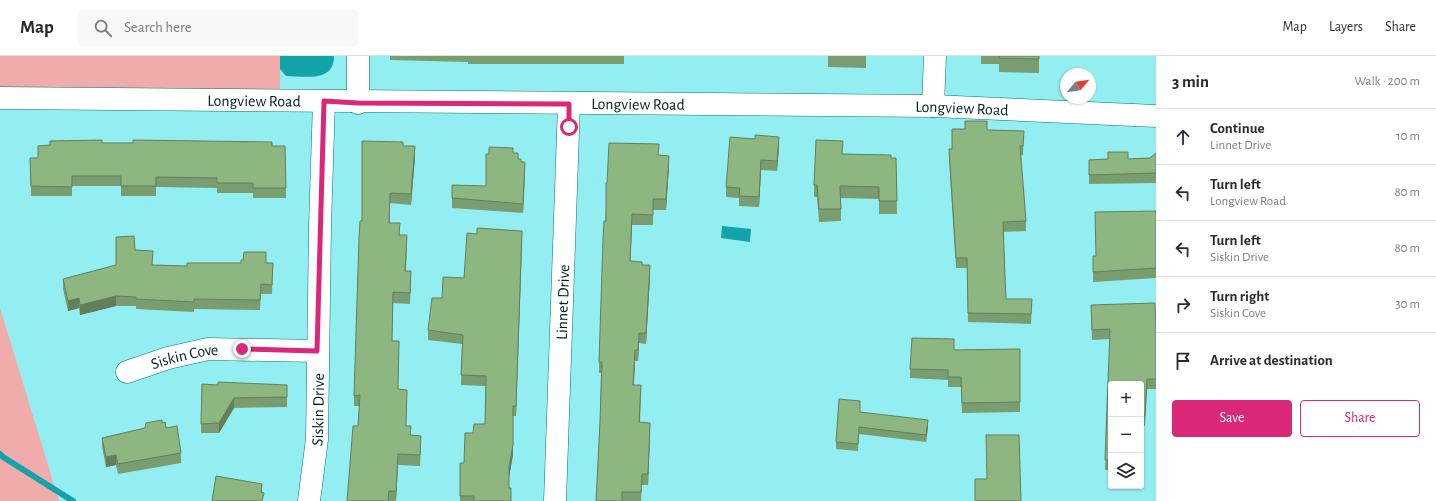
<!DOCTYPE html>
<html lang="en">
<head>
<meta charset="utf-8">
<style>
  body { margin:0; font-family:"Alegreya Sans",sans-serif; background:#f7f7f7; color:#2b2b33 }
  .controls { position:absolute; right:12px; bottom:12px; display:grid; overflow:hidden; border-radius:4px; box-shadow:0 1px 3px #0004 }
  .controls button { width:36px; height:36px; display:grid; place-items:center; padding:0; border:0; border-bottom:1px solid #e1e1e2; background:#fff; color:#2b2b33; font:20px sans-serif }
  .compass { position:absolute; left:1060px; top:12px; width:36px; height:36px; border-radius:50%; background:#fff; box-shadow:0 1px 3px #0004; rotate:61deg }
  .stop { position:absolute; width:12px; height:12px; margin:-9px; border:3px solid #db2777; border-radius:50%; background:#fff }
  .stop.end { background:#db2777; border-color:#fff; box-shadow:0 1px 4px #0008 }
  .list { margin:0; padding:0; list-style:none }
  h2 { display:flex; justify-content:space-between; align-items:center; height:52px; margin:0; padding:0 16px; font-size:17px }
  h2 small { font-size:13px; font-weight:400; color:#7c7c81 }
  .list li { display:grid; grid-template-columns:26px 1fr auto; gap:12px; align-items:center; box-sizing:border-box; height:56px; padding:0 16px; border-top:1px solid #e1e1e2 }
  .list b { display:block; font-size:15px; white-space:nowrap }
  .list p { margin:0; font-size:13px; white-space:nowrap; color:#7c7c81 }
  .list em { font-size:13px; font-style:normal; color:#7c7c81 }
  .actions { display:flex; gap:8px; padding:12px 16px }
  .actions a { flex:1; padding:9px 0; border:1px solid #db2777; border-radius:4px; text-align:center; font-size:14px; color:#db2777 }
  .actions .main { background:#db2777; color:#fff }
  .icon { flex:none; width:22px; height:22px; fill:none; stroke:currentColor; stroke-width:2; stroke-linecap:round; stroke-linejoin:round }
  .map { position:relative; flex:none; width:1156px; height:445px; overflow:hidden }
  header { display:flex; align-items:center; gap:24px; box-sizing:border-box; height:56px; padding:0 20px; background:#fff; border-bottom:1px solid #e1e1e2 }
  header strong { font-size:19px }
  nav { display:flex; gap:22px; margin-inline-start:auto; font-size:14px }
  .search { width:280px; height:36px; background:#f7f7f7; display:flex; align-items:center; gap:10px; box-sizing:border-box; padding:0 14px; border-radius:4px; color:#7c7c81; font-size:15px }
  main { display:flex }
  aside { flex:1; background:#fff }
  .map>svg:first-child { display:block }
</style>
</head>
<body>
<header>
<strong>Map</strong>
<div class="search"><svg class="icon" aria-label="search" viewBox="0 0 24 24"><circle cx="10" cy="10" r="6"/><path d="M15 15l6 6"/></svg>Search here</div>
<nav><a>Map</a><a>Layers</a><a>Share</a></nav>
</header>
<main>
<div class="map">
<svg width="1156" height="445" viewBox="0 0 1156 445">
  <rect width="100%" height="100%" fill="#93eef1"/>
  <!-- green -->
  <path fill="#f0abab" d="M0,0h280v33l-280,3z
    M0,252l59,193h-59z"/>
  <!-- water -->
  <path fill="#12a4a8" d="M280,0h54c0,27 -29,20 -48,20l-6,-7z
    M722,170l29,3 -1,13 -29,-4z"/>
  <g fill="none" stroke-linecap="round" stroke-linejoin="round">
    <!-- stream -->
    <path stroke="#12a4a8" stroke-width="6" d="M0,398l3,3 70,44"/>
    <defs>
      <g id="minor">
        <path id="s1" d="M0,42l933,8 223,10"/>
        <path d="M358,47v-47"/>
        <path d="M933,50l2,-50"/>
        <path id="s2" d="M127,316l41,-14 40,-9 109,2"/>
        <path id="s3" d="M309,445l8,-62 3,-213 4,-125"/>
        <path id="s4" d="M555,445l14,-397"/>
      </g>
    </defs>
    <!-- minor casing -->
    <use href="#minor" stroke="#007579" stroke-width="23"/>
    <!-- minor -->
    <use href="#minor" stroke="#fff" stroke-width="22"/>
  </g>
  <!-- wall -->
  <path fill="#799d6e" d="M390,0h234v8h-156v-2l-78,-2z
    M828,0h38v12l-38,-1z
    M981,0h58v17l-40,-1v-8h-18z
    M965,73l59,2 -1,24h-2l5,66v10l-23,1 2,44 1,23h26l-1,25 -63,-2 -1,-54h-11l-7,-109v-10h3z
    M102,87l183,3 1,52h-33v-5h-36v-5l-61,-1v9h-35v-10h-49v10h-41l-1,-38h8v-12z
    M779,91l-2,24 -16,-1 -2,37 -20,-1v-8l-13,-1v-10z
    M513,97l8,9 4,10 -2,41 -71,-5v-10l34,-12z
    M1156,97v30l-67,1v-24l61,-2z
    M843,98l48,4h5l1,56h-18v-15l-38,-1v23l-22,1 -2,-25h-3v-12z
    M415,101l-4,48 -21,-2v20l10,12 7,11 -1,25 5,10 -1,23 -17,-1 -1,38 6,48 8,37 5,9 10,11 -1,20 -22,-1 -2,36h-49l11,-75 1,-20h-5v-10l8,-175z
    M669,110l-3,44h-13v15h-21l-2,36 12,4 8,11 -4,68 -7,-1 -1,18h-3l-1,24 7,11 -1,26 10,11 -2,52h-6l-1,16h-45l4,-80 1,-48h-2v-11l8,-179z
    M1156,155v67l-63,4v-26h3z
    M522,185l-6,175h-3v39l-4,22v11l2,13h-51v-38h4l9,-30 12,-9 1,-38 -25,-1 1,-41 -34,-4v-10l14,-32 22,-20z
    M135,194l18,15 34,1 86,-3 -1,31h-11l-1,16 -66,-1v3l-58,-3v-3h-20l-36,9 -1,-7 -11,3 -5,-22v-10l53,-14z
    M1091,259l65,15v59h-9l-2,37h-4v-42h-30v86h-6l5,-131 -18,1z
    M1020,293v63l-58,1 -1,-26h-13v-7l-38,-2v-9l44,-19z
    M218,329h69v22l-53,1 -15,25h-18v-9z
    M860,356l68,15 -2,15 -67,-8 -1,17 -22,-2v-7z
    M162,367l19,30v10l-63,11 -2,-9 -10,2 -4,-20v-9l43,-10z"/>
  <!-- shaded-wall -->
  <path fill="#637f5a" d="M779,81v10l-2,24v-10z
    M415,90v11l-4,48v-11z
    M669,100v10l-3,44v-11z
    M761,104v10l-2,37v-10z
    M525,106v10l-2,41v-9z
    M632,158v11l-2,47v-11z
    M522,175v10l-6,175v-10z
    M650,209v11l-4,68v-11z
    M116,240v10l-36,9v-10z
    M79,242v10l-11,3v-10z
    M639,277v10l-1,18v-11z
    M635,294v11l-2,34v-10z
    M234,342v10l-15,25v-10z
    M513,350v49l-4,22v-10z
    M928,364v7l-2,15v-7z
    M650,367v10l-2,52v-11z
    M398,398v11l-2,36v-10z
    M116,399v10l-10,2v-10z
    M262,428v10l-1,-2z"/>
  <!-- building -->
  <path fill="#8db680" stroke="#637f5a" d="M999,0h40v3l-40,-1z
    M965,65h22v9l37,1 -1,15h-3l6,75 -23,1 2,54 1,23h26l-1,15 -63,-1 -1,-55h-11l-7,-109h3v-20h13z
    M755,79l24,2 -2,24 -16,-1 -2,37 -20,-1 1,-8 -14,-1 4,-50 25,2z
    M102,84v3h31v-3l139,2v4h13l1,42h-33v-5h-36v-5l-61,-1v9h-35v-10h-49v11l-41,-1 -1,-28h8v-12l12,-1v-4z
    M816,84l27,1 -1,13 49,1v3h5l1,43h-18v-14l-39,-1 1,23h-22l-2,-24h-3z
    M362,85l41,1v4h12l-4,48 -21,-1 -1,30h11l-1,12h8l-2,36h6l-1,22 -17,-1 -1,49h7l-1,48 9,1 -1,36h5l-1,9 11,1 -1,19 -22,-1 -2,37h-7l-1,10h-41l6,-75h5l2,-31 -6,1 5,-158 1,-17h2z
    M609,87l50,1 -1,11 11,1 -3,43h-13v16l-21,-1 -2,47 12,1v3h8l-4,68h-7l-1,17h-3l-2,35h8l-2,37 11,1 -2,51h-6l-1,18h-19v9h-26l4,-80 2,-59h-3l4,-123 1,-18h2v-38h1z
    M489,91l24,1v5h5v6h3v3h4l-2,42 -71,-6v-13l34,1v-32h3z
    M1108,96h20v7l22,-1 6,-5v20l-67,2v-15l19,-1z
    M1156,155v57l-63,4v-16h3l-1,-44z
    M477,172l45,3 -6,175h-3v39l-4,22v21h2v13h-37v-5h-14v-33h4l1,-30h8l1,-9h11l1,-48 -25,-1 2,-40 -35,-5 4,-32h10l1,-21 21,1 3,-45 10,1z
    M134,180l1,14 18,1 -1,14 35,1v-3h54v-3h2l1,-8h22v11h7l-1,22 -11,-1 -1,16 -66,-1v3l-58,-3v-2l-20,-1 -36,9 -1,-7 -11,3 -5,-22 53,-14v-28z
    M1155,247l1,27v49h-9l-2,37h-4v-32h-30v76h-6l5,-131 -18,1 -1,-25z
    M912,282l42,1v11l66,-1v53l-58,1 -1,-26h-13v-7l-38,-1z
    M218,326l69,3v12l-53,1 -15,25 -18,1 1,-40 16,1z
    M839,343l21,2v11l68,8 -2,15 -67,-8 -1,17 -22,-2z
    M162,364v3l3,-1 1,6 11,-2 4,27 -63,11 -2,-9 -10,2 -4,-19 43,-10 1,-5z
    M986,379h33l2,66h-46v-22h12z
    M216,420l46,8 -1,8 3,1 -2,8h-50z"/>
  <g fill="none" stroke-linecap="round" stroke-linejoin="round">
    <!-- route -->
    <path stroke="#db2777" stroke-width="5" d="M242,293l75,2 7,-250 34,2 211,1v23"/>
  </g>
  <g text-anchor="middle" stroke-width="3" stroke-linejoin="round" paint-order="stroke">
    <!-- street labels -->
    <g font-size="16" fill="#011e1f" stroke="#f6ffff">
      <text dy="6" stroke="none"><textPath href="#s1" startOffset="254">Longview Road</textPath></text>
      <text dy="6" stroke="none"><textPath href="#s1" startOffset="638">Longview Road</textPath></text>
      <text dy="6" stroke="none"><textPath href="#s1" startOffset="962">Longview Road</textPath></text>
      <text dy="6" stroke="none"><textPath href="#s4" startOffset="199">Linnet Drive</textPath></text>
      <text dy="6" stroke="none"><textPath href="#s2" startOffset="60">Siskin Cove</textPath></text>
      <text dy="6" stroke="none"><textPath href="#s3" startOffset="92">Siskin Drive</textPath></text>
    </g>
  </g>
</svg>
<div class="controls">
<button>+</button>
<button>−</button>
<button><svg class="icon" aria-label="layers" viewBox="0 0 24 24"><path d="M12 4l9 5-9 5-9-5zM3 14l9 5 9-5"/></svg></button>
</div>
<svg class="compass" viewBox="-18 -18 36 36"><path d="M0-13l5 13h-10z" fill="#e53935"/><path d="M0 13l5-13h-10z" fill="#7c7c81"/></svg>
<div class="stop" style="left:569px;top:71px"></div>
<div class="stop end" style="left:242px;top:293px"></div>
</div>
<aside>
<h2>3 min<small>Walk · 200 m</small></h2>
<ul class="list">
<li><svg class="icon" aria-label="ahead" viewBox="0 0 24 24"><path d="M12 20V5M6 11l6-6 6 6"/></svg><div><b>Continue</b><p>Linnet Drive</p></div><em>10 m</em></li>
<li><svg class="icon" aria-label="left" viewBox="0 0 24 24"><path d="M17 20v-9H6M10 6l-5 5 5 5"/></svg><div><b>Turn left</b><p>Longview Road</p></div><em>80 m</em></li>
<li><svg class="icon" aria-label="left" viewBox="0 0 24 24"><path d="M17 20v-9H6M10 6l-5 5 5 5"/></svg><div><b>Turn left</b><p>Siskin Drive</p></div><em>80 m</em></li>
<li><svg class="icon" aria-label="right" viewBox="0 0 24 24"><path d="M7 20v-9h11M14 6l5 5-5 5"/></svg><div><b>Turn right</b><p>Siskin Cove</p></div><em>30 m</em></li>
<li><svg class="icon" aria-label="arrive" viewBox="0 0 24 24"><path d="M6 21V4h12l-3 4 3 4H6"/></svg><div><b>Arrive at destination</b></div></li>
</ul>
<div class="actions"><a class="main">Save</a><a>Share</a></div>
</aside>
</main>
</body>
</html>
